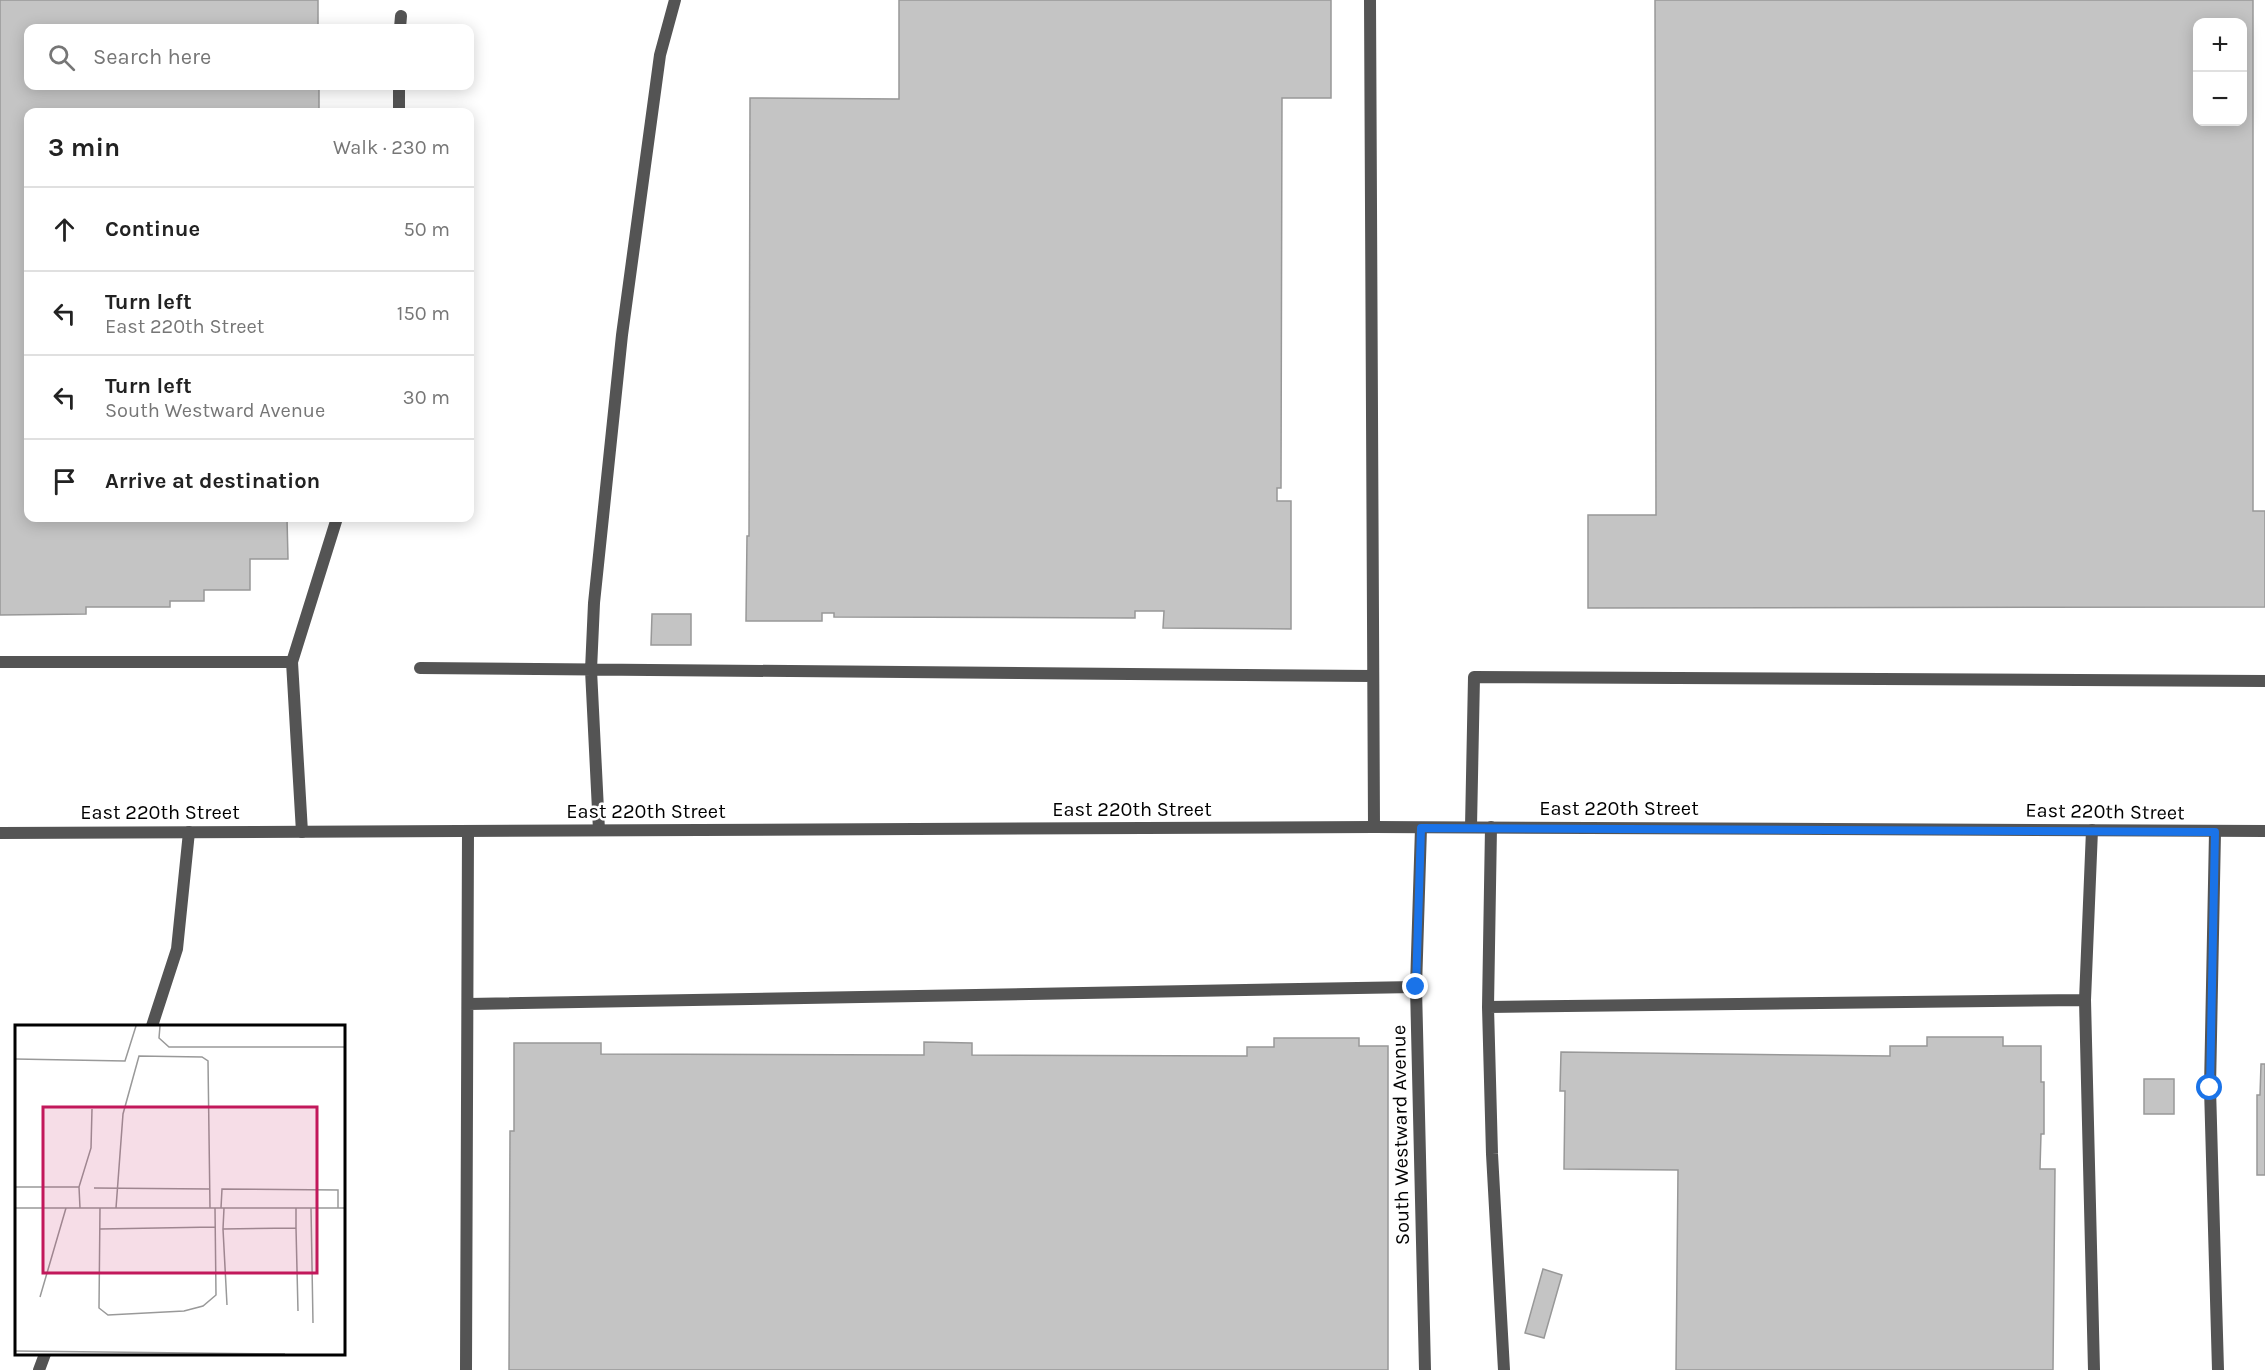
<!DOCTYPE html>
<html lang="en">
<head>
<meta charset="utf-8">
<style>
  body { margin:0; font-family:Karla,sans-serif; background:#f6f6f6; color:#222 }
  .controls { position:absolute; right:18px; top:18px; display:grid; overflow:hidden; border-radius:12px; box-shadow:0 3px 15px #0003 }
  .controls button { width:54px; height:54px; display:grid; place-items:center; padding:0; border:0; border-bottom:2px solid #e0e0e0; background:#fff; color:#222; font:30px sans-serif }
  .stop { position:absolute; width:18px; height:18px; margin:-14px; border:4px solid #1a73e8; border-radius:50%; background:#fff }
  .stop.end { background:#1a73e8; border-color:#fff; box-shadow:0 2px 6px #0008 }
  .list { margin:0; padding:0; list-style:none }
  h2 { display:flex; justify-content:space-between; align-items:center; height:78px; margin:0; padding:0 24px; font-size:26px }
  h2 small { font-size:20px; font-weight:400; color:#767676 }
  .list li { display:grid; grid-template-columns:39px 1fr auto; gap:18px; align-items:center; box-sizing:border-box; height:84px; padding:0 24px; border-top:2px solid #e0e0e0 }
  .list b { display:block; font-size:22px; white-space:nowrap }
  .list p { margin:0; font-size:20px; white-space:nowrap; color:#767676 }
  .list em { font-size:20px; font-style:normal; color:#767676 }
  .icon { flex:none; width:33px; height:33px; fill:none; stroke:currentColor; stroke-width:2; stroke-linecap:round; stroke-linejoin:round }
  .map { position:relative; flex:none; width:2265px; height:1370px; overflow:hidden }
  .search { position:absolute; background:#fff; box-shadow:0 3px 15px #0003; left:24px; top:24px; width:450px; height:66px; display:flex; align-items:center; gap:15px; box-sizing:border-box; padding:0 21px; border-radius:12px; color:#767676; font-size:22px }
  .panel { position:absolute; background:#fff; box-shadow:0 3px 15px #0003; left:24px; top:108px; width:450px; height:414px; border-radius:12px }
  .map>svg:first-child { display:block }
</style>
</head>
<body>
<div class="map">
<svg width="2265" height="1370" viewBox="0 0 2265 1370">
  <rect width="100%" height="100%" fill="#fff"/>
  <!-- building -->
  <path fill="#c4c4c4" stroke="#989898" stroke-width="1.5" fill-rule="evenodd" d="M0,0h318v28h-290v58h291v26h-291v406h259l1,41h-38v31h-46v11h-34v6h-84v7l-86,1z
    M899,0h432v98h-49l-1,390h-4v13h14v128l-128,-1 1,-17h-29v7l-301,-1v-4h-12v8h-76l1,-85h2l1,-438 149,1z
    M1655,0h598v511h12v96l-677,1v-93h68zM2198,22h44v100h-44z
    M652,614h39v31h-40z
    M1927,1037h76v9h38v36h3v52h-3l-1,35h15l-2,201h-377l2,-200 -114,-1 1,-78h-5l1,-39 329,4v-10h37z
    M1274,1038h85v8h29v324h-879l1,-239h4v-88h87v11l323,1v-13l48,1v12l275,1v-9h27z
    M2261,1064h4v111h-8v-80h3z
    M2144,1079h30v35h-30z
    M1543,1269l19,6 -18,63 -19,-5z"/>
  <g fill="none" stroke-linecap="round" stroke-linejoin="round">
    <!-- service -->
    <path stroke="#545454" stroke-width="12" d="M1370,0l4,827
      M400,28l1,-12
      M399,112v-26
      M0,662h292l45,-144
      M292,662l10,170
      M420,668l953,8
      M1471,827l3,-150 791,4
      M1491,827l-3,180 597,-7 7,-170
      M599,830l-8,-160 3,-67 28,-268 38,-280 15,-55
      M2215,832l-5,256 8,282
      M2085,1000l9,370
      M468,1004l948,-17
      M1488,1007l4,147 12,216
      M152,1026l25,-77 12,-117
      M39,1370l6,-16
      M466,1370l2,-539"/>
    <!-- minor -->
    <path stroke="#545454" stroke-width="12" d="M1421,828l-5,159 9,383"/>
    <!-- tertiary -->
    <path stroke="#545454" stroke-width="12" d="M0,833l1374,-6 891,4"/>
  </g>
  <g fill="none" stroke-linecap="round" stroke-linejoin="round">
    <!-- route -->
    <path stroke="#1a73e8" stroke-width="8" d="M1416,987l5,-159 794,4 -5,256"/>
  </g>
  <g text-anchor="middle" stroke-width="5" stroke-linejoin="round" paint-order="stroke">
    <!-- street labels -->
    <g font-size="20" fill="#000" stroke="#fff">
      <text x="1619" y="815">East 220th Street</text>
      <text x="1132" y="816">East 220th Street</text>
      <text x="646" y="818">East 220th Street</text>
      <text transform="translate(2105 811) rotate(1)" y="7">East 220th Street</text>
      <text x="160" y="819">East 220th Street</text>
      <text transform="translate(1400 1135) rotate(-91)" y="7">South Westward Avenue</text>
    </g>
  </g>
  <!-- overview -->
  <g transform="translate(15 1025)">
    <rect width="330" height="330" fill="#fff"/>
    <path fill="none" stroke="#999" stroke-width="1.5" d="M145,1l-1,12 10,9h176M0,34l110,2 11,-35M0,162h64l12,-39 1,-39M64,162l1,21M79,163l115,1M0,183h330M85,183l-1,100 9,7 76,-4 19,-5 13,-11 -1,-87M101,183l7,-94 16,-58 63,1 6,4 2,147M206,183l1,-19 116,1v18M209,183l-1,21 73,-1v-20M296,183l2,115M281,203l2,83M85,204l115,-2M208,204l4,76M25,272l26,-89M0,326l270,3"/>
    <path fill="#c2185b" fill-opacity="0.15" stroke="#c2185b" stroke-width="3" d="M28,82h274v166h-274z"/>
    <rect width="330" height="330" fill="none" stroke="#000" stroke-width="3"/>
  </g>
</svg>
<div class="controls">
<button>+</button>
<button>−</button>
</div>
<div class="stop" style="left:2210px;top:1088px"></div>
<div class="stop end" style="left:1416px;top:987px"></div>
<div class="search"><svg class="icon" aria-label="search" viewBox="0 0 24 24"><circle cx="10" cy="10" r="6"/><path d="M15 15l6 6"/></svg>Search here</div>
<section class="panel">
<h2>3 min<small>Walk · 230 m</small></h2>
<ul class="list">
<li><svg class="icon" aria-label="ahead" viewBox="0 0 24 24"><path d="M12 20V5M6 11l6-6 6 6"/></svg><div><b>Continue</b></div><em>50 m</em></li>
<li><svg class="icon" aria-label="left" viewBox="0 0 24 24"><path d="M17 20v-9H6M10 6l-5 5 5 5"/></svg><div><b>Turn left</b><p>East 220th Street</p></div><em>150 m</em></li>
<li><svg class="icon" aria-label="left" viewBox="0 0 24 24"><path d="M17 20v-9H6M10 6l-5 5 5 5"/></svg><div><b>Turn left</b><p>South Westward Avenue</p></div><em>30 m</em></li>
<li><svg class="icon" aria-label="arrive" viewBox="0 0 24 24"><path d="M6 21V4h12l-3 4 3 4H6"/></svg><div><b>Arrive at destination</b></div></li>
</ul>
</section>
</div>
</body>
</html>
